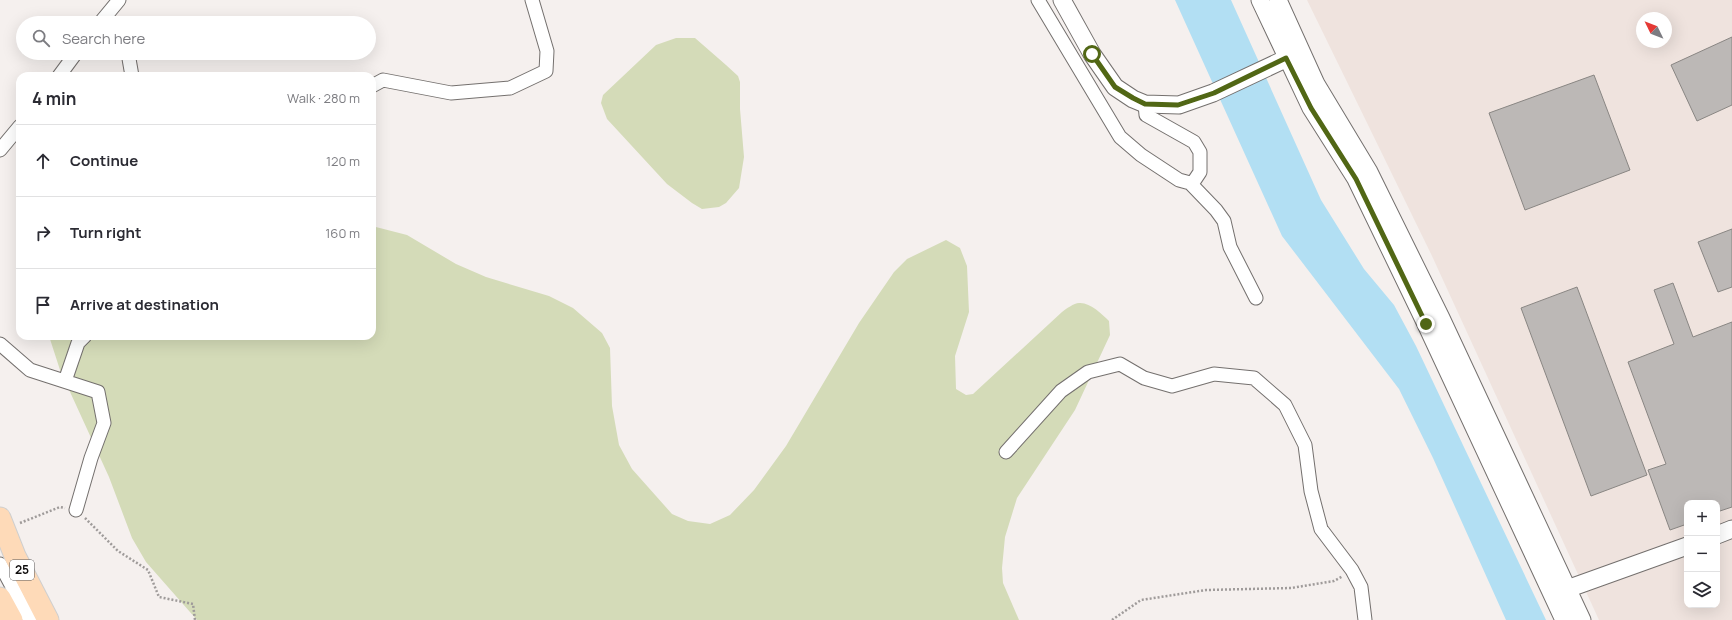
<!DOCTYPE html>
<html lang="en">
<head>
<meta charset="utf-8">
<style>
  body { margin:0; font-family:Manrope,sans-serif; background:#f7f7f7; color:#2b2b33 }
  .controls { position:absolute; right:12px; bottom:12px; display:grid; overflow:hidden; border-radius:8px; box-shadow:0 4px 16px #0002 }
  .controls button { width:36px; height:36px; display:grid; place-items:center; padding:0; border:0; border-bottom:1px solid #e1e1e2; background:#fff; color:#2b2b33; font:20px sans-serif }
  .compass { position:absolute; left:1636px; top:12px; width:36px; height:36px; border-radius:50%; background:#fff; box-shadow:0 4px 16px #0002; rotate:313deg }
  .stop { position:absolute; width:12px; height:12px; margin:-9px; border:3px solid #516715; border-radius:50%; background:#fff }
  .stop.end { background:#516715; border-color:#fff; box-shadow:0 1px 4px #0008 }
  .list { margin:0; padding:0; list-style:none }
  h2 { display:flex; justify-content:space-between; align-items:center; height:52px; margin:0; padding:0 16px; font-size:17px }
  h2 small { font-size:13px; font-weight:400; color:#7c7c81 }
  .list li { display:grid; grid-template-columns:26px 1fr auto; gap:12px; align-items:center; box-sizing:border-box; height:72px; padding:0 16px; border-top:1px solid #e1e1e2 }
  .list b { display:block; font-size:15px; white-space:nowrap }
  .list em { font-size:13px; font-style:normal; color:#7c7c81 }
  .icon { flex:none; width:22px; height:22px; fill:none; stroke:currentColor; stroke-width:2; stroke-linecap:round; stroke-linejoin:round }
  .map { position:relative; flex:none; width:1732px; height:620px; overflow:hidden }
  .search { position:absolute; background:#fff; box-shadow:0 4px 16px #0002; left:16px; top:16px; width:360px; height:44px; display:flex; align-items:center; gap:10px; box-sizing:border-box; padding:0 14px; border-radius:22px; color:#7c7c81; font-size:15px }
  .panel { position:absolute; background:#fff; box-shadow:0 4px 16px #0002; left:16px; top:72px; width:360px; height:268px; border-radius:12px }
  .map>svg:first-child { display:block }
</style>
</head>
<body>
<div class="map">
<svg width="1732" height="620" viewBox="0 0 1732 620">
  <rect width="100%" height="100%" fill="#f5f0ee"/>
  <!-- built -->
  <path fill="#efe3de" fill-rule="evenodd" d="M1307,0h425v620h-133l-167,-364zM1642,18h24v24h-24zM1687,503h30v102h-30z"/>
  <!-- green -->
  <path fill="#d4dbb8" d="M676,38h19l31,27 12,11 2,6v27l4,48 -5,31 -13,15 -7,4 -17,2 -10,-6 -25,-19 -60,-65 -6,-16 2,-8 53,-50z
    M372,226l35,9 49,29 30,13 63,19 24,12 29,25 8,15 2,58 7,39 13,24 40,45 16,7 22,3 20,-9 24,-25 32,-44 73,-123 35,-51 13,-13 39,-19 14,8 7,18 2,46 -14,44 1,33 10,6 7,-1 89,-82c4,-3 12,-9 17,-9 11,-1 23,11 30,18l1,14 -35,75 -58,88 -12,39 -3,31 1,15 16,37h-822l-51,-58 -14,-24 -23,-61 -49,-107 -11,-34h323z"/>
  <!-- water -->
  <path fill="#b2dff3" d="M1175,0h56l90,200 43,69 30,36 22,41 130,274h-40l-73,-162 -34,-69 -117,-153z"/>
  <!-- building -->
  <path fill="#bcb8b6" stroke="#898683" d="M1732,37v68l-35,16 -26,-56z
    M1594,75l36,95 -105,40 -36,-97z
    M1732,229v58l-14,5 -20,-50z
    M1673,283l20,54 39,-15v185l-15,5v-9h-30v21l-17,6 -22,-60 18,-6 -38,-102 46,-18 -20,-54z
    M1577,287l70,188 -56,21 -70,-188z"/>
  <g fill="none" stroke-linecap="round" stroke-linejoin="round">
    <defs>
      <path id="minor" d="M1038,0l82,137 21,18 38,25 11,3 4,-2 6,-9v-20l-6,-10 -48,-27 -1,-11
        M100,23l19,-23
        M128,53l4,23
        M59,76l17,-23
        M372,86l11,-6 68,13 59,-5 36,-17 1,-20 -15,-51
        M0,150l20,-24
        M1190,183l26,27 8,11 6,26 26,51
        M0,344l30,26 68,22 6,31 -13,35 -15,52
        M65,381l13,-38 7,-7
        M1006,452l55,-61 27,-19 32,-8 24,14 28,8 42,-12 40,4 31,27 20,40 6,46 10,38 31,41 9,17 4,33
        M0,564l30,56"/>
      <path id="tertiary" d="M1062,0l30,54 23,33 18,12 12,5 34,1 34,-12 83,-39
        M1260,0l51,108 45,71 70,145 138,296
        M1278,0l38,84 53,88 72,146 141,302
        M1717,535l15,-6
        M1567,589l120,-43"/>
      <path id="primary" d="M0,518l15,38 33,64
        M0,598l12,22"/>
    </defs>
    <!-- minor casing -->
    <use href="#minor" stroke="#74706e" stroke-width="15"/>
    <!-- tertiary casing -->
    <use href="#tertiary" stroke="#74706e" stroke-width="19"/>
    <!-- primary casing -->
    <use href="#primary" stroke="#cfcfcf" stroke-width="23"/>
    <!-- path -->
    <path stroke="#9f9b9a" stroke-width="2.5" stroke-dasharray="2 2" stroke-linecap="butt" d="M85,518l33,33 30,19 11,27 34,7 2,16
      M20,523l40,-16 5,1
      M1112,620l29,-20 65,-10 85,-2 43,-7 9,-5"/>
    <!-- minor -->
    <use href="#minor" stroke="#fff" stroke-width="13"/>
    <!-- tertiary -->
    <use href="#tertiary" stroke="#fff" stroke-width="17"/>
    <!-- primary -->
    <use href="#primary" stroke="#fedab8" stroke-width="21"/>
  </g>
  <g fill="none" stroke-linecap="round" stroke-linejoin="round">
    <!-- route -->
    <path stroke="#516715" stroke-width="5" d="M1092,54l23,33 18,11 12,6 33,1 36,-12 72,-35 25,50 45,71 70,145"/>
  </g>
  <g text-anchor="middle" stroke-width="3.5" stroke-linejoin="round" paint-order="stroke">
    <!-- shield labels -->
    <rect fill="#fff" stroke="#585656" stroke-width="1" x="10" y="560" width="24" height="20" rx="3"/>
    <g font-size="12" font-weight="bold" fill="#100e0e">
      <text x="22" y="574">25</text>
    </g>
  </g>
</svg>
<div class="controls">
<button>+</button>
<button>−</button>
<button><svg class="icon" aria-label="layers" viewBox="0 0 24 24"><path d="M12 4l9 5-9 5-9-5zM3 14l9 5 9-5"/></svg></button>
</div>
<svg class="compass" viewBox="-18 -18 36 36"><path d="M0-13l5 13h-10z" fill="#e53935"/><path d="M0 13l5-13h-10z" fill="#7c7c81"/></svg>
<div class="stop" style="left:1092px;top:54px"></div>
<div class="stop end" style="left:1426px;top:324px"></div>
<div class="search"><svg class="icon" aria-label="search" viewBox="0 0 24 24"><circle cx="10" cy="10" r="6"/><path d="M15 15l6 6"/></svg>Search here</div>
<section class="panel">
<h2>4 min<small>Walk · 280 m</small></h2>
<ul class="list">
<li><svg class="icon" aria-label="ahead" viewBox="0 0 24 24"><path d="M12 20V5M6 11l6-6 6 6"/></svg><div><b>Continue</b></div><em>120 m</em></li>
<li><svg class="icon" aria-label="right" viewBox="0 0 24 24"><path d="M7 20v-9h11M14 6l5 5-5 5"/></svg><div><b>Turn right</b></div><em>160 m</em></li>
<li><svg class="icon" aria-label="arrive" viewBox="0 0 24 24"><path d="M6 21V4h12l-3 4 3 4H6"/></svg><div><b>Arrive at destination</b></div></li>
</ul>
</section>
</div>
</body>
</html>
